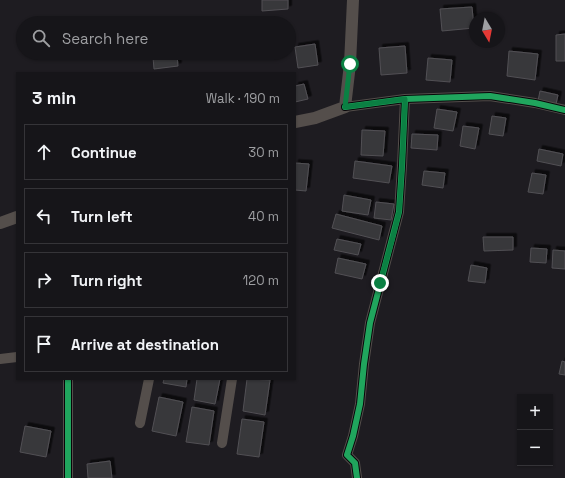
<!DOCTYPE html>
<html lang="en">
<head>
<meta charset="utf-8">
<style>
  body { margin:0; font-family:"Space Grotesk",sans-serif; background:#232226; color:#f1f3f6 }
  .controls { position:absolute; right:12px; bottom:12px; display:grid; overflow:hidden; border-radius:0px; box-shadow:0 1px 3px #0004 }
  .controls button { width:36px; height:36px; display:grid; place-items:center; padding:0; border:0; border-bottom:1px solid #353438; background:#161519; color:#f1f3f6; font:20px sans-serif }
  .compass { position:absolute; left:469px; top:12px; width:36px; height:36px; border-radius:50%; background:#161519; box-shadow:0 1px 3px #0004; rotate:170deg }
  .stop { position:absolute; width:12px; height:12px; margin:-9px; border:3px solid #0b8043; border-radius:50%; background:#fff }
  .stop.end { background:#0b8043; border-color:#fff; box-shadow:0 1px 4px #0008 }
  .list { margin:0; padding:0; list-style:none }
  h2 { display:flex; justify-content:space-between; align-items:center; height:52px; margin:0; padding:0 16px; font-size:17px }
  h2 small { font-size:13px; font-weight:400; color:#9e9fa2 }
  .list li { display:grid; grid-template-columns:26px 1fr auto; gap:12px; align-items:center; box-sizing:border-box; height:56px; margin:0 8px 8px; padding:0 8px; border:1px solid #353438; border-radius:0px }
  .list b { display:block; font-size:15px; white-space:nowrap }
  .list em { font-size:13px; font-style:normal; color:#9e9fa2 }
  .icon { flex:none; width:22px; height:22px; fill:none; stroke:currentColor; stroke-width:2; stroke-linecap:round; stroke-linejoin:round }
  .map { position:relative; flex:none; width:565px; height:478px; overflow:hidden }
  .search { position:absolute; background:#161519; box-shadow:0 1px 3px #0004; left:16px; top:16px; width:280px; height:44px; display:flex; align-items:center; gap:10px; box-sizing:border-box; padding:0 14px; border-radius:22px; color:#9e9fa2; font-size:15px }
  .panel { position:absolute; background:#161519; box-shadow:0 1px 3px #0004; left:16px; top:72px; width:280px; height:308px; border-radius:0px }
  .map>svg:first-child { display:block }
</style>
</head>
<body>
<div class="map">
<svg width="565" height="478" viewBox="0 0 565 478">
  <defs>
    <filter id="shadow"><feDropShadow dx="3.5" dy="-3.5" stdDeviation="0" flood-color="#0009"/></filter>
  </defs>
  <rect width="100%" height="100%" fill="#1e1c21"/>
  <!-- building -->
  <path fill="#39373b" stroke="#515054" filter="url(#shadow)" d="M262,0h26v9l-26,2z
    M472,7l2,21 -32,3 -2,-22z
    M565,34v27h-9v-26z
    M315,44l3,21 -20,3 -3,-21z
    M405,46l2,27 -26,2 -2,-27z
    M509,51l29,3 -3,26 -28,-4z
    M177,55l1,11 -24,3 -1,-12z
    M428,58l24,2 -2,22 -24,-2z
    M304,84l4,15 -13,3v-16z
    M540,91l18,4 -2,9 -18,-3z
    M437,109l20,3 -4,19 -19,-3z
    M492,116l14,2 -3,18 -14,-2z
    M463,126l16,2 -4,21 -15,-3z
    M362,130l23,1 -2,25 -22,-1z
    M412,134l26,1 -1,15 -26,-2z
    M539,149l24,5 -2,12 -24,-5z
    M355,161l37,5 -3,17 -36,-5z
    M295,163l14,1 -3,27 -11,-1z
    M424,171l21,2 -2,15 -21,-3z
    M532,173l14,2 -3,19 -15,-2z
    M344,195l27,5 -3,15 -26,-4z
    M376,202l18,2 -3,16 -17,-2z
    M336,214l46,12 -3,14 -47,-12z
    M483,237h30v13l-29,1z
    M337,239l24,5 -3,11 -24,-5z
    M531,248l16,1 -1,14 -16,-1z
    M553,250l12,1v18l-13,-1z
    M338,258l28,6 -4,15 -27,-6z
    M471,265l16,3 -2,15 -17,-2z
    M562,361l3,1v13l-6,-1z
    M164,379h23l-1,8 -23,-4z
    M197,379h23l-5,25 -21,-4z
    M247,379l23,1 -5,35 -22,-4z
    M159,397l24,5 -7,34 -24,-5z
    M192,407l22,4 -5,34 -23,-3z
    M242,419l22,3 -5,35 -22,-3z
    M25,426l26,5 -5,26 -26,-5z
    M110,461l2,17h-24l-1,-14z"/>
  <g fill="none" stroke-linecap="round" stroke-linejoin="round">
    <!-- minor -->
    <path stroke="#544e4b" stroke-width="10" d="M345,107l60,-8 85,-3 45,7 30,7
      M0,359l17,-2
      M68,379v99
      M140,423l9,-44
      M222,443l10,-64
      M357,478l-2,-15 -8,-8 6,-19 7,-32 4,-40 6,-41 29,-111 3,-46 3,-67"/>
    <!-- tertiary -->
    <path stroke="#544e4b" stroke-width="12" d="M295,122l20,-4 30,-11 5,-43 3,-64
      M0,223l17,-6"/>
    <defs>
      <path id="cycleway" d="M345,107l60,-8 85,-3 45,7 30,7
        M68,379v99
        M357,478l-2,-15 -8,-8 6,-19 7,-32 4,-40 6,-41 29,-111 3,-46 3,-67"/>
    </defs>
    <!-- cycleway casing -->
    <use href="#cycleway" stroke="#070609" stroke-width="8"/>
    <!-- cycleway -->
    <use href="#cycleway" stroke="#20a55d" stroke-width="6"/>
  </g>
  <g fill="none" stroke-linecap="round" stroke-linejoin="round">
    <!-- route -->
    <path stroke="#0b8043" stroke-width="5" d="M350,64l-5,43 60,-8 -3,67 -3,46 -7,28 -12,43"/>
  </g>
</svg>
<div class="controls">
<button>+</button>
<button>−</button>
</div>
<svg class="compass" viewBox="-18 -18 36 36"><path d="M0-13l5 13h-10z" fill="#e53935"/><path d="M0 13l5-13h-10z" fill="#9e9fa2"/></svg>
<div class="stop" style="left:350px;top:64px"></div>
<div class="stop end" style="left:380px;top:283px"></div>
<div class="search"><svg class="icon" aria-label="search" viewBox="0 0 24 24"><circle cx="10" cy="10" r="6"/><path d="M15 15l6 6"/></svg>Search here</div>
<section class="panel">
<h2>3 min<small>Walk · 190 m</small></h2>
<ul class="list">
<li><svg class="icon" aria-label="ahead" viewBox="0 0 24 24"><path d="M12 20V5M6 11l6-6 6 6"/></svg><div><b>Continue</b></div><em>30 m</em></li>
<li><svg class="icon" aria-label="left" viewBox="0 0 24 24"><path d="M17 20v-9H6M10 6l-5 5 5 5"/></svg><div><b>Turn left</b></div><em>40 m</em></li>
<li><svg class="icon" aria-label="right" viewBox="0 0 24 24"><path d="M7 20v-9h11M14 6l5 5-5 5"/></svg><div><b>Turn right</b></div><em>120 m</em></li>
<li><svg class="icon" aria-label="arrive" viewBox="0 0 24 24"><path d="M6 21V4h12l-3 4 3 4H6"/></svg><div><b>Arrive at destination</b></div></li>
</ul>
</section>
</div>
</body>
</html>
